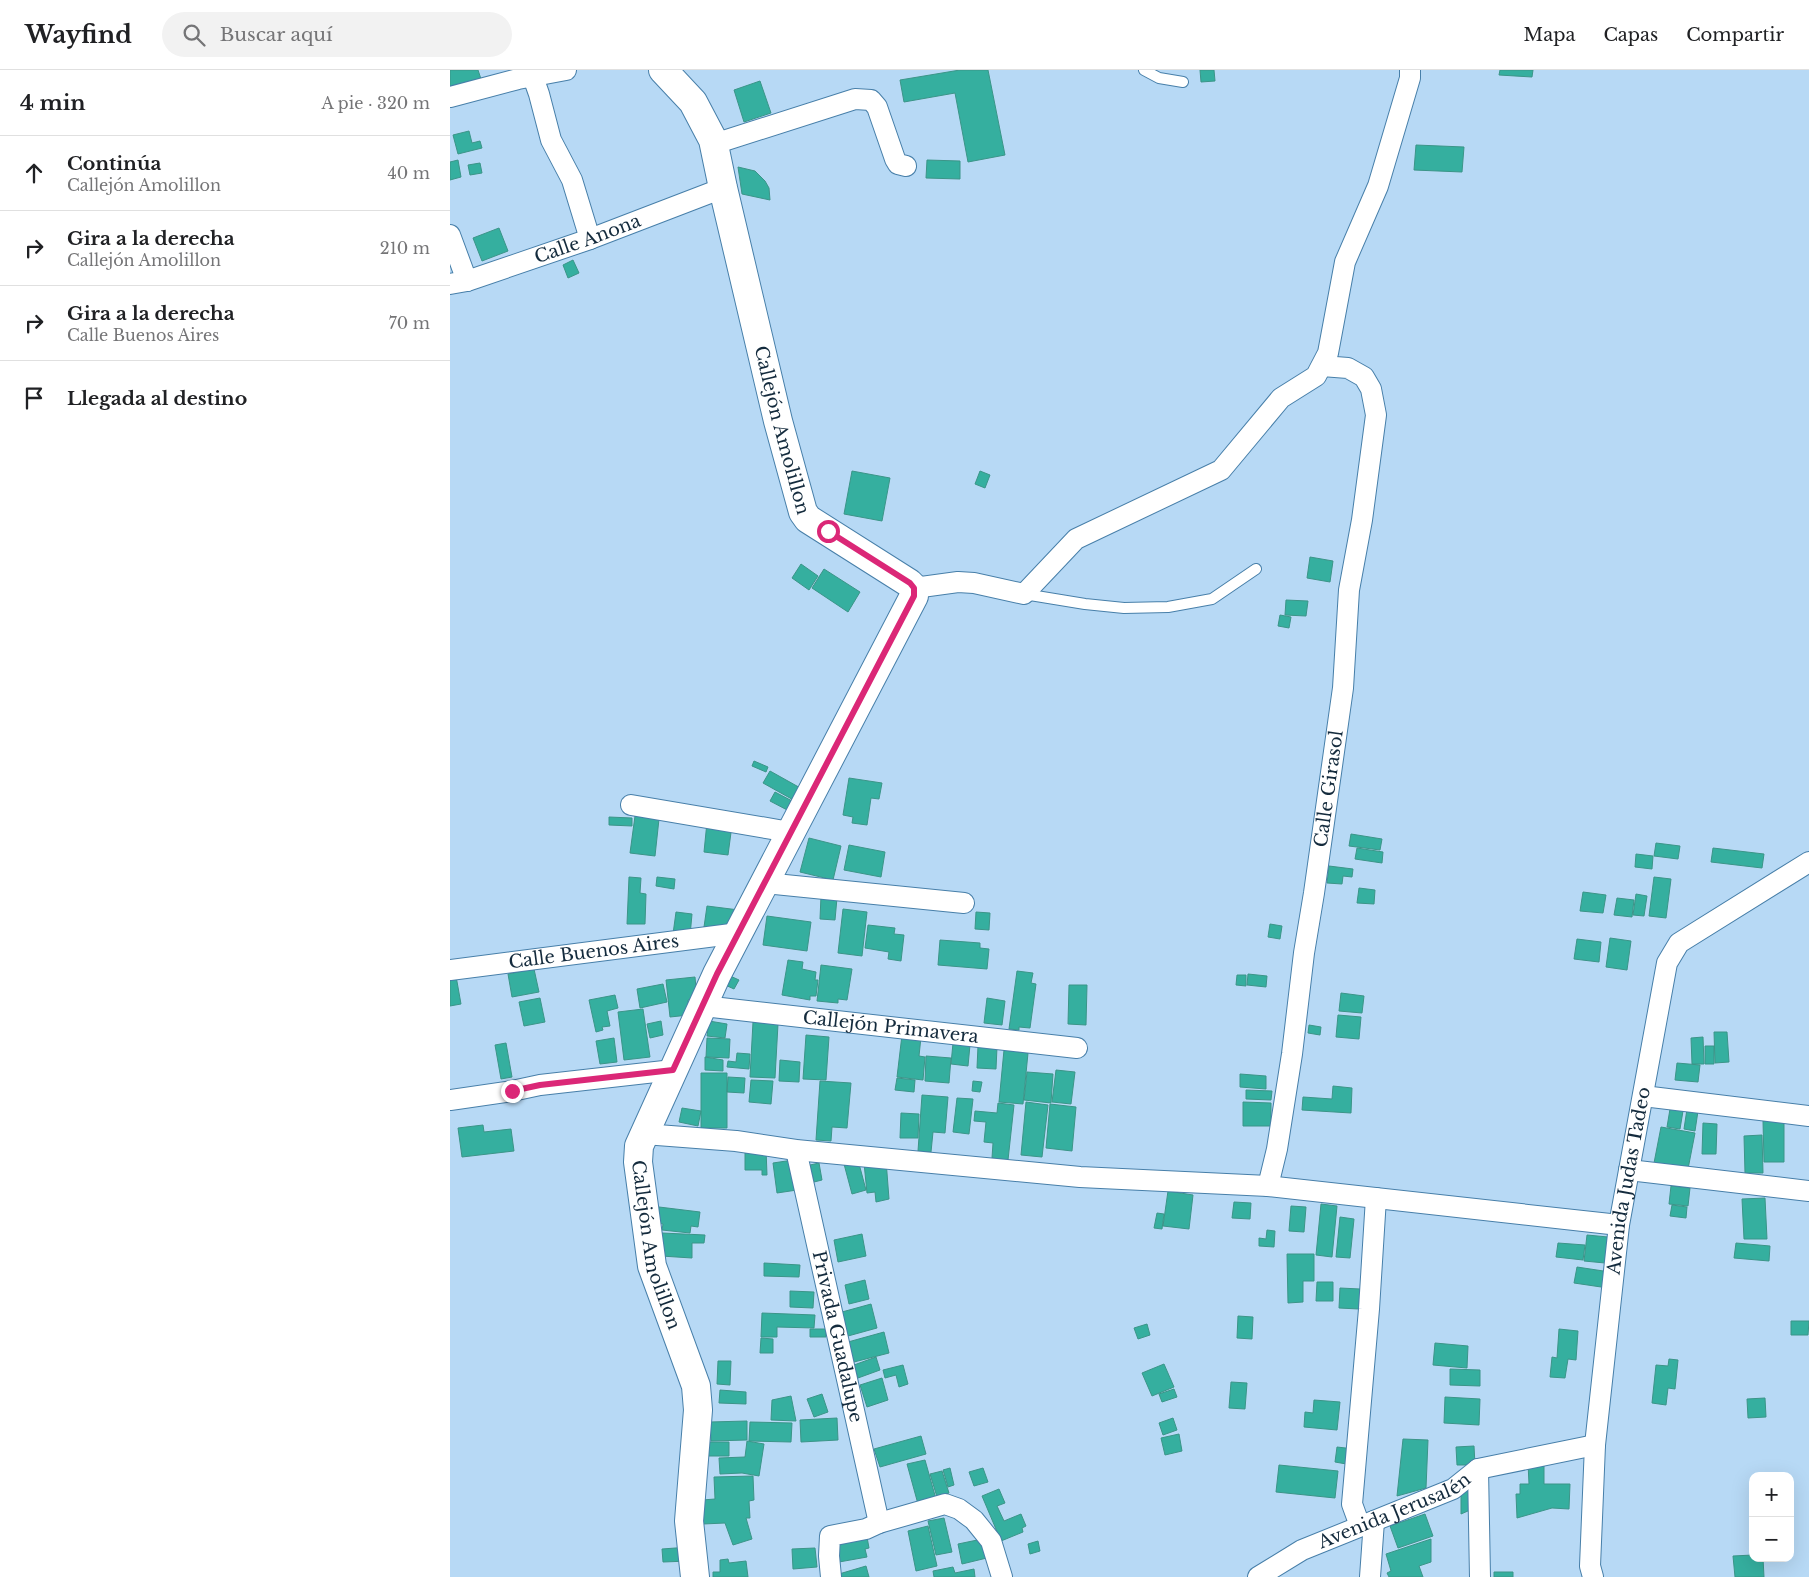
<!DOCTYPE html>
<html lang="es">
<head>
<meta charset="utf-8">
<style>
  body { margin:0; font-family:"Libre Baskerville",serif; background:#f2f2f2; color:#202124 }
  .controls { position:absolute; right:15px; bottom:15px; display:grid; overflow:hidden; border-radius:10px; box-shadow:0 5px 20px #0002 }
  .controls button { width:45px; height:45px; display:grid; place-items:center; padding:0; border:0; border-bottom:1px solid #e0e0e0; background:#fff; color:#202124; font:25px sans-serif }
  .stop { position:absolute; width:15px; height:15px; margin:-11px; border:4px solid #db2777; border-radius:50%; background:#fff }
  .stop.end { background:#db2777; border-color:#fff; box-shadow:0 1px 5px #0008 }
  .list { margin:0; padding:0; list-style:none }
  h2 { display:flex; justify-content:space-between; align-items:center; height:65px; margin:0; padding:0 20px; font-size:21px }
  h2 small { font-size:16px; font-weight:400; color:#757577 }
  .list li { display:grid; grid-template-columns:32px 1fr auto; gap:15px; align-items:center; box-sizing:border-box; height:75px; padding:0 20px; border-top:1px solid #e0e0e0 }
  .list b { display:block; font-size:19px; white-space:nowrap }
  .list p { margin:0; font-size:16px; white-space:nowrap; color:#757577 }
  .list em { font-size:16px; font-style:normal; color:#757577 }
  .icon { flex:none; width:28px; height:28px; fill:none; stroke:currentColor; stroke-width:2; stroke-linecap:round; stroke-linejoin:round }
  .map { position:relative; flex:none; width:1359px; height:1507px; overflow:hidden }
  header { display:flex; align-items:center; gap:30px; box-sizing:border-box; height:70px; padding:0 25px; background:#fff; border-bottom:1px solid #e0e0e0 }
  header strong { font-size:24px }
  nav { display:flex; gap:28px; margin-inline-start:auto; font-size:18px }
  .search { width:350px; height:45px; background:#f2f2f2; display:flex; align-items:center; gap:12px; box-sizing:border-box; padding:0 18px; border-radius:28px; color:#757577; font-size:19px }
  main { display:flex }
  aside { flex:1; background:#fff }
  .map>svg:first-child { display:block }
</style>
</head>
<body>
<header>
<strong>Wayfind</strong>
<div class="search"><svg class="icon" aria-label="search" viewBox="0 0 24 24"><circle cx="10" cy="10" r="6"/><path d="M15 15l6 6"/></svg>Buscar aquí</div>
<nav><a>Mapa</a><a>Capas</a><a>Compartir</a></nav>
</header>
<main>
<aside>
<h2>4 min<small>A pie · 320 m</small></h2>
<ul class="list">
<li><svg class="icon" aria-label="ahead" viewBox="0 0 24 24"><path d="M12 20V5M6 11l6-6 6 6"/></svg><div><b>Continúa</b><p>Callejón Amolillon</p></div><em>40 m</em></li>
<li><svg class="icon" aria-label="right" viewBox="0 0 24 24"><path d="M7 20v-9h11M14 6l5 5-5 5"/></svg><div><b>Gira a la derecha</b><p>Callejón Amolillon</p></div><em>210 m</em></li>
<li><svg class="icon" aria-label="right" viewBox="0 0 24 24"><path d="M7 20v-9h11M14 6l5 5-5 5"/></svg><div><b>Gira a la derecha</b><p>Calle Buenos Aires</p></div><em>70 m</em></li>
<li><svg class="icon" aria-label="arrive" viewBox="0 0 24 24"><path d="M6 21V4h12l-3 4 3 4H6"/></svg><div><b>Llegada al destino</b></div></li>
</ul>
</aside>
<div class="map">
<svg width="1359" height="1507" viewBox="0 0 1359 1507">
  <rect width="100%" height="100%" fill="#b7d9f5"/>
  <!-- building -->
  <path fill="#35af9f" stroke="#3b9588" d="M0,0h28l3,9 -31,10z
    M510,0h28l17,85 -37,7 -13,-69 -51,9 -4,-22z
    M750,0h14l1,11 -14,1z
    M1050,0h33l-1,7 -33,-2z
    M310,11l11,32 -27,9 -10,-32z
    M19,61l3,12 8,-2 2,7 -24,6 -5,-19z
    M966,75l48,2 -2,25 -48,-2z
    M8,90l3,17 -11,3v-18z
    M477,90l33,1v18l-34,-1z
    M30,93l2,10 -12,2 -2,-10z
    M288,97l17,4 10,10 4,7 1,12 -28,-6z
    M49,158l9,23 -26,10 -9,-23z
    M123,190l6,13 -11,5 -5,-13z
    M402,401l38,7 -8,43 -38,-7z
    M530,401l10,4 -5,13 -10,-4z
    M860,487l23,4 -3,21 -23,-4z
    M351,494l17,12 -9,14 -17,-12z
    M374,499l36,23 -12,20 -36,-24z
    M836,530l22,1 -2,15 -21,-1z
    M830,545l11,2 -2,11 -11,-2z
    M304,691l14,6 -2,5 -14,-6z
    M320,701l34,19 -7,12 -34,-19z
    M399,708l33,5 -3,16 -8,-1 -4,27 -15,-2 1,-6 -10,-2z
    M325,722l21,11 -5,9 -21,-11z
    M185,746l24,3 -4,37 -25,-3z
    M159,747l23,1v8l-23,-1z
    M257,752l25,3 -4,30 -24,-3z
    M901,764l31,5 -2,11 -31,-4z
    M359,768l32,8 -8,34 -33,-8z
    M1206,773l24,3 -2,13 -24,-3z
    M399,775l36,7 -4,25 -37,-7z
    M907,778l26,4 -1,11 -27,-4z
    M1263,778l51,6 -2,14 -51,-6z
    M1186,784l17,2 -1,13 -17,-2z
    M879,796l24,3 -1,8 -9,-1 -1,8 -15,-1z
    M179,807l12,1 -1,15 6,1 -1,30h-18z
    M207,807l18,2 -1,10 -18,-3z
    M1204,807l17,2 -5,39 -17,-2z
    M909,818l16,2 -1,14 -17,-1z
    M1133,822l23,3 -3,18 -23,-2z
    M1186,824l11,2 -3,20 -11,-1z
    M371,826l16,2 -2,22 -15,-1z
    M1167,828l17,2 -2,17 -18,-2z
    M257,836l32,4 -3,21 -32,-4z
    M393,839l24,3 -5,44 -24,-3z
    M226,842l16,2 -2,22 -17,-2z
    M526,842l14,1 -1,17 -14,-1z
    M317,846l44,6 -4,29 -44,-6z
    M820,854l12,2 -2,13 -12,-2z
    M418,855l27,3 -1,6 10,1 -3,26 -13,-2 1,-7 -24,-4z
    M1160,868l21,3 -4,29 -21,-3z
    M1127,869l24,3 -2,20 -25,-3z
    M490,870l40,3v5l9,1 -2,20 -49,-4z
    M338,890l15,2 -1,7 14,3 -1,8h3l-2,16h-6v4l-28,-5z
    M371,895l31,4 -5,31 -9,-1v4l-21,-2z
    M84,899l5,23 -27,5 -4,-23z
    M567,901l16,2 -2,10 5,1 -6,44 -11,-1v3l-10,-1z
    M798,904l19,2 -1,11 -19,-2z
    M278,905l11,5 -5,9 -11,-5z
    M787,905h9v11l-10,-1z
    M6,906l5,28 -11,2v-29z
    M245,907l2,22 -9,1 1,15 -19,2 -4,-37z
    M213,914l4,18 -27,6 -3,-19z
    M619,915h18l-1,40 -18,-1z
    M891,923l23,3 -2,17 -23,-2z
    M165,925l3,13 -11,3 3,15 -8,1 1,3 -7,2 -7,-32z
    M90,928l5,24 -21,4 -5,-24z
    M537,928l18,3 -3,24 -18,-2z
    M193,939l7,48 -26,3 -6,-48z
    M888,945l23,2 -2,22 -23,-2z
    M211,951l2,14 -13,3 -3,-14z
    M259,951l18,3 -2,14 -18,-2z
    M303,952l25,2 -3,54 -25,-1z
    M859,955l12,2 -1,8 -12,-2z
    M1264,962h13l2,30 -14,1z
    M356,965l23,2 -3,43 -23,-1z
    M452,965l19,2 -2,19 6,1 -2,23 -26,-3z
    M1253,967l1,27h-12l-1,-26z
    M164,968l3,24 -17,2 -4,-23z
    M257,968l23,1 -1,19 -23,-1z
    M56,973l6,34 -11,2 -6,-34z
    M503,973l17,2 -2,21 -17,-2z
    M528,976l19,1 -1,22 -19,-1z
    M1255,976h9v18h-9z
    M554,980l24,3 -5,51 -24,-2z
    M287,983l13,1 -1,15 -22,-2 1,-6 8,1z
    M476,986l25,2 -2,25 -24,-2z
    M255,987l18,3v11l-18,-1z
    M330,990l20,2 -1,20 -20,-1z
    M1227,993l23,2 -2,17 -23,-2z
    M606,1000l19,2 -4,32 -19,-2z
    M577,1002l26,2 -2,29 -27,-3z
    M251,1003h26v55h-26z
    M790,1004l26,2v13l-26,-2z
    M278,1007l17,1 -1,15 -17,-1z
    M447,1008l18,2 -1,12 -19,-2z
    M301,1010l22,1 -2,23 -22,-2z
    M370,1011l31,2 -4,45 -15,-1 -1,14 -15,-1z
    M523,1011l9,1 -2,10 -8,-1z
    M883,1016l19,2 -1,25 -49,-3 1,-13 29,2z
    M796,1020l26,1 -1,9 -25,-1z
    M472,1025l26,2 -3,36 -12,-1 -2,20 -13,-1z
    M507,1028l16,1 -4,35 -16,-2z
    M576,1032l22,3 -6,52 -21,-2z
    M793,1032l28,1v23h-28z
    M548,1033l16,2 -6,55 -16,-2 1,-15 -9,-1 2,-20 -12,-1 1,-10 22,2z
    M1221,1033l13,2 -4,24 -13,-2z
    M600,1034l26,3 -4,44 -26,-3z
    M232,1038l19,3 -3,15 -19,-4z
    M1237,1039l11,2 -3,20 -11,-2z
    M451,1043l18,1 -1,24h-18z
    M1313,1051h21v41h-20z
    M1253,1053l14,1 -1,30h-14z
    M33,1055l1,7 27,-3 3,22 -52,6 -4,-29z
    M1211,1057l34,6 -7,36 -34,-6z
    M1312,1065l1,38h-18l-1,-37z
    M295,1079h21l1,26h-5v-5h-17z
    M343,1090l4,30 -20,3 -4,-30z
    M408,1090l8,30 -14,4 -8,-30z
    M436,1090l3,39 -13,3 -1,-10 -8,1 -3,-30z
    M369,1093l3,17 -8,2 -4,-17z
    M1221,1116l19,2 -2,18 -19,-2z
    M718,1121l25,4 -4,34 -26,-3z
    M1315,1128l2,41h-23l-2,-40z
    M784,1132l17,1 -1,16 -18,-1z
    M871,1134l16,2 -5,51 -16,-2z
    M1222,1135l15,2 -1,11 -16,-2z
    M841,1136l15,1 -2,25 -15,-1z
    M209,1137l41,5 -2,15 -7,-1 -1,7 -28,-3 1,-6 -6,-1z
    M707,1143l7,1 -2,15 -8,-1z
    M890,1147l14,2 -4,39 -14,-1z
    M817,1160l8,1 -1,16 -15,-1v-8l7,1z
    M212,1163l43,2 -1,8h-12v15l-31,-2z
    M412,1164l4,22 -28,6 -4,-22z
    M1137,1165l21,2 -3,26 -21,-2z
    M1108,1173l27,2 -2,15 -27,-3z
    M1286,1173l34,3 -1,15 -35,-3z
    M837,1184h27v27h-11v21l-15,1z
    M314,1193l36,2 -1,12 -35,-1z
    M1127,1197l33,5 -2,16 -34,-5z
    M415,1210l4,19 -20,5 -4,-19z
    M867,1212h16v19h-17z
    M890,1218l20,1 -1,20 -20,-1z
    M340,1221l24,1 -1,16 -23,-1z
    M421,1234l6,24 -29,8 -6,-24z
    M312,1243l53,2 -1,13 -37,-1v10h-16z
    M788,1246l15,1 -1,22 -15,-1z
    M1341,1251h18l-1,14h-17z
    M697,1254l3,11 -12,4 -4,-11z
    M360,1259h16v8h-16z
    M1109,1259l19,2 -2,29 -8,-1 -3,19 -15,-1 2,-20 5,1z
    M434,1262l5,21 -35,9 -6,-20z
    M311,1268l12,1v14h-13z
    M985,1273l33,3 -1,22 -34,-3z
    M426,1287l4,13 -22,8 -4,-13z
    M1219,1289l9,1 -3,29 -7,-1 -2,17 -14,-2 4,-38 12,1z
    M268,1291h13l-1,24 -13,-1z
    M714,1294l10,23 -22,9 -10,-23z
    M453,1295l5,19 -9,3 -3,-12 -11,3 -2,-8z
    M1000,1299l30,1v16l-30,-1z
    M432,1308l6,22 -21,7 -7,-22z
    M781,1312l16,1 -2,26 -16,-1z
    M724,1319l3,8 -15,5 -3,-8z
    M270,1320l26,2v12l-27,-1z
    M372,1324l6,18 -14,5 -7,-18z
    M341,1326l5,25 -25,-1 1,-20z
    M995,1327l35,2 -1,26 -35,-2z
    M1315,1328l1,19 -18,1 -1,-19z
    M864,1330l26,2 -3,28 -33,-3 1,-15 8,1z
    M387,1348l1,22 -37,2 -1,-22z
    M723,1348l4,12 -14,5 -4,-12z
    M297,1351v19l-36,1 -1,-19z
    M300,1352l42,1 -1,19 -42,-1z
    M729,1364l3,17 -17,4 -4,-17z
    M471,1366l5,18 -46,13 -6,-18z
    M953,1369l25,1 -2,48 -29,8z
    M297,1371l17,3 -5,32 -17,-3 -22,1 -1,-16 26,-1z
    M255,1372h24v14h-24z
    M1024,1376l1,19h-18l-1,-18z
    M887,1377l17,2 -2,16 -17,-3z
    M475,1390l11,39 -18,5 -11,-40z
    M1078,1393h16v21h26l-1,25 -17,-1 -35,10 -1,-24h4v-10h9z
    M829,1395l59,6 -3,27 -59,-6z
    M500,1398l4,17 -6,2 -5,-17z
    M533,1398l5,14 -14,4 -5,-14z
    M492,1401l7,22 -12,4 -7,-23z
    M303,1406l1,24 -5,1 1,17h-4l6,21 -19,6 -8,-22 -22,1 -1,-24 13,-1 -1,-22z
    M549,1419l6,14 -8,3 7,15 17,-7 5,12 -4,2 1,4 -22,9 -19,-45z
    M1011,1420h15l1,17 -16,7z
    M975,1444l8,22 -35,12 -8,-22z
    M494,1448l8,34 -16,3 -8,-34z
    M478,1456l9,40 -21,5 -8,-40z
    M417,1467l2,11 -4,1 2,8 -28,5 -3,-19z
    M537,1468l4,19 -29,7 -4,-20z
    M981,1469v23l-12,4 4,11h-34l-2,-4 4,-2 -5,-17z
    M588,1471l2,10 -10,3 -2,-10z
    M239,1477v14l-26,1 -1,-13z
    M365,1478l2,19 -24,2 -1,-20z
    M1303,1485v3h10l1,19h-29l-2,-21z
    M278,1489l1,4 17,-2 2,16h-35v-5h7v-12z
    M416,1496l3,11h-30v-3z
    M503,1497l2,6 19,-4 1,8h-41l-1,-6z
    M1044,1502h19v5h-19z"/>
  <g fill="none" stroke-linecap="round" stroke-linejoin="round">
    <defs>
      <path id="lane" d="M694,0l15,8 24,4
        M574,524l61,10 39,4 44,-1 44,-8 44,-30"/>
      <g id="street">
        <path d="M83,7l6,17 12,46 21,40 18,59"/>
        <path d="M0,27l68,-18 48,-9"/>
        <path d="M264,74l141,-45 16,1 6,7 18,52 3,5 8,2"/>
        <path d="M0,165l17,46"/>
        <path id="s1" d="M0,214l17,-3 123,-42 133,-51"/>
        <path d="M464,518l44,-6 16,1 50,11 52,-55 145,-69 60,-72 35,-22 12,-23 17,-91 33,-76 32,-108v-8"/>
        <path d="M181,735l159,27"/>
        <path d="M315,813l199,20"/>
        <path id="s2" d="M0,900l289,-37"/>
        <path id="s3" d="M253,936l374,42"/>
        <path d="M1193,1026l166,20"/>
        <path d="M0,1030l62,-9 28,-6 133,-15"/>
        <path d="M194,1064l92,7 60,9 284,27 188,9 351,39"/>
        <path id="s4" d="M346,1080l83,373"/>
        <path d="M1179,1100l180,21"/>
        <path id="s5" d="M818,1116l9,-37 15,-95 12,-101 10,-60 29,-205 6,-98 13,-70 14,-105 -5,-26 -7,-12 -16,-9 -26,-2"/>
        <path d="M1028,1399l2,108"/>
        <path d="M910,1456l-8,-22 17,-195 7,-111"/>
        <path d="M381,1507l-2,-21 1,-20 36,-7 13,-6 66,-19 14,5 15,11 17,21 11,36"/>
        <path id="s6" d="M808,1507l44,-27 151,-61 25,-20 117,-24"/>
        <path d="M920,1507l4,-56"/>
        <path id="s7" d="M1143,1507l-3,-11 5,-121 24,-220 48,-262 12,-20 130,-81"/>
      </g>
      <g id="secondary">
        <path id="s8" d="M213,0l30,32 20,38 10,48 55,233 25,91 5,7 101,64 5,5v8l-197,378 -78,172 -1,16 14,104 44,120 2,24 -9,111 6,56"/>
      </g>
    </defs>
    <!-- lane casing -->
    <use href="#lane" stroke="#477fa9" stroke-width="12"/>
    <!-- street casing -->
    <use href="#street" stroke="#477fa9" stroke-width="22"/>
    <!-- secondary casing -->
    <use href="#secondary" stroke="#477fa9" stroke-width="30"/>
    <!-- lane -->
    <use href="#lane" stroke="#fff" stroke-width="10"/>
    <!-- street -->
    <use href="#street" stroke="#fff" stroke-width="20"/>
    <!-- secondary -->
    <use href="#secondary" stroke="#fff" stroke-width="28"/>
  </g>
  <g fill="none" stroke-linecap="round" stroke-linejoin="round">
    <!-- route -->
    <path stroke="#db2777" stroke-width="6" d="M62,1021l28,-6 133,-15 44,-96 197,-378v-8l-4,-5 -82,-52"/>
  </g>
  <g text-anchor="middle" stroke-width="4.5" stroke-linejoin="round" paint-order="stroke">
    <!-- street labels -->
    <g font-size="18" fill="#142b3d" stroke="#cee5f7">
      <text dy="6" stroke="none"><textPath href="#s1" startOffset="145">Calle Anona</textPath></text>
      <text dy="6" stroke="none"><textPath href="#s8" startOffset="385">Callejón Amolillon</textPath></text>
      <text dy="6" stroke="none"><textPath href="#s5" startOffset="402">Calle Girasol</textPath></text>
      <text dy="6" stroke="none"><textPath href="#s2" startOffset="145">Calle Buenos Aires</textPath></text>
      <text dy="6" stroke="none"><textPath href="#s3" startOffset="189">Callejón Primavera</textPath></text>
      <text dy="6" stroke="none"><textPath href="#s7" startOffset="399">Avenida Judas Tadeo</textPath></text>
      <text dy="6" stroke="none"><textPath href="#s8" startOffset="1329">Callejón Amolillon</textPath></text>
      <text dy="6" stroke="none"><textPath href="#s4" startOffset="191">Privada Guadalupe</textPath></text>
      <text dy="6" stroke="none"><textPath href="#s6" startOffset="152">Avenida Jerusalén</textPath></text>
    </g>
  </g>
</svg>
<div class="controls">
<button>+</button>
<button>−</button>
</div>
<div class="stop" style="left:378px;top:461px"></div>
<div class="stop end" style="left:62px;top:1021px"></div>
</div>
</main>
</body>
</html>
